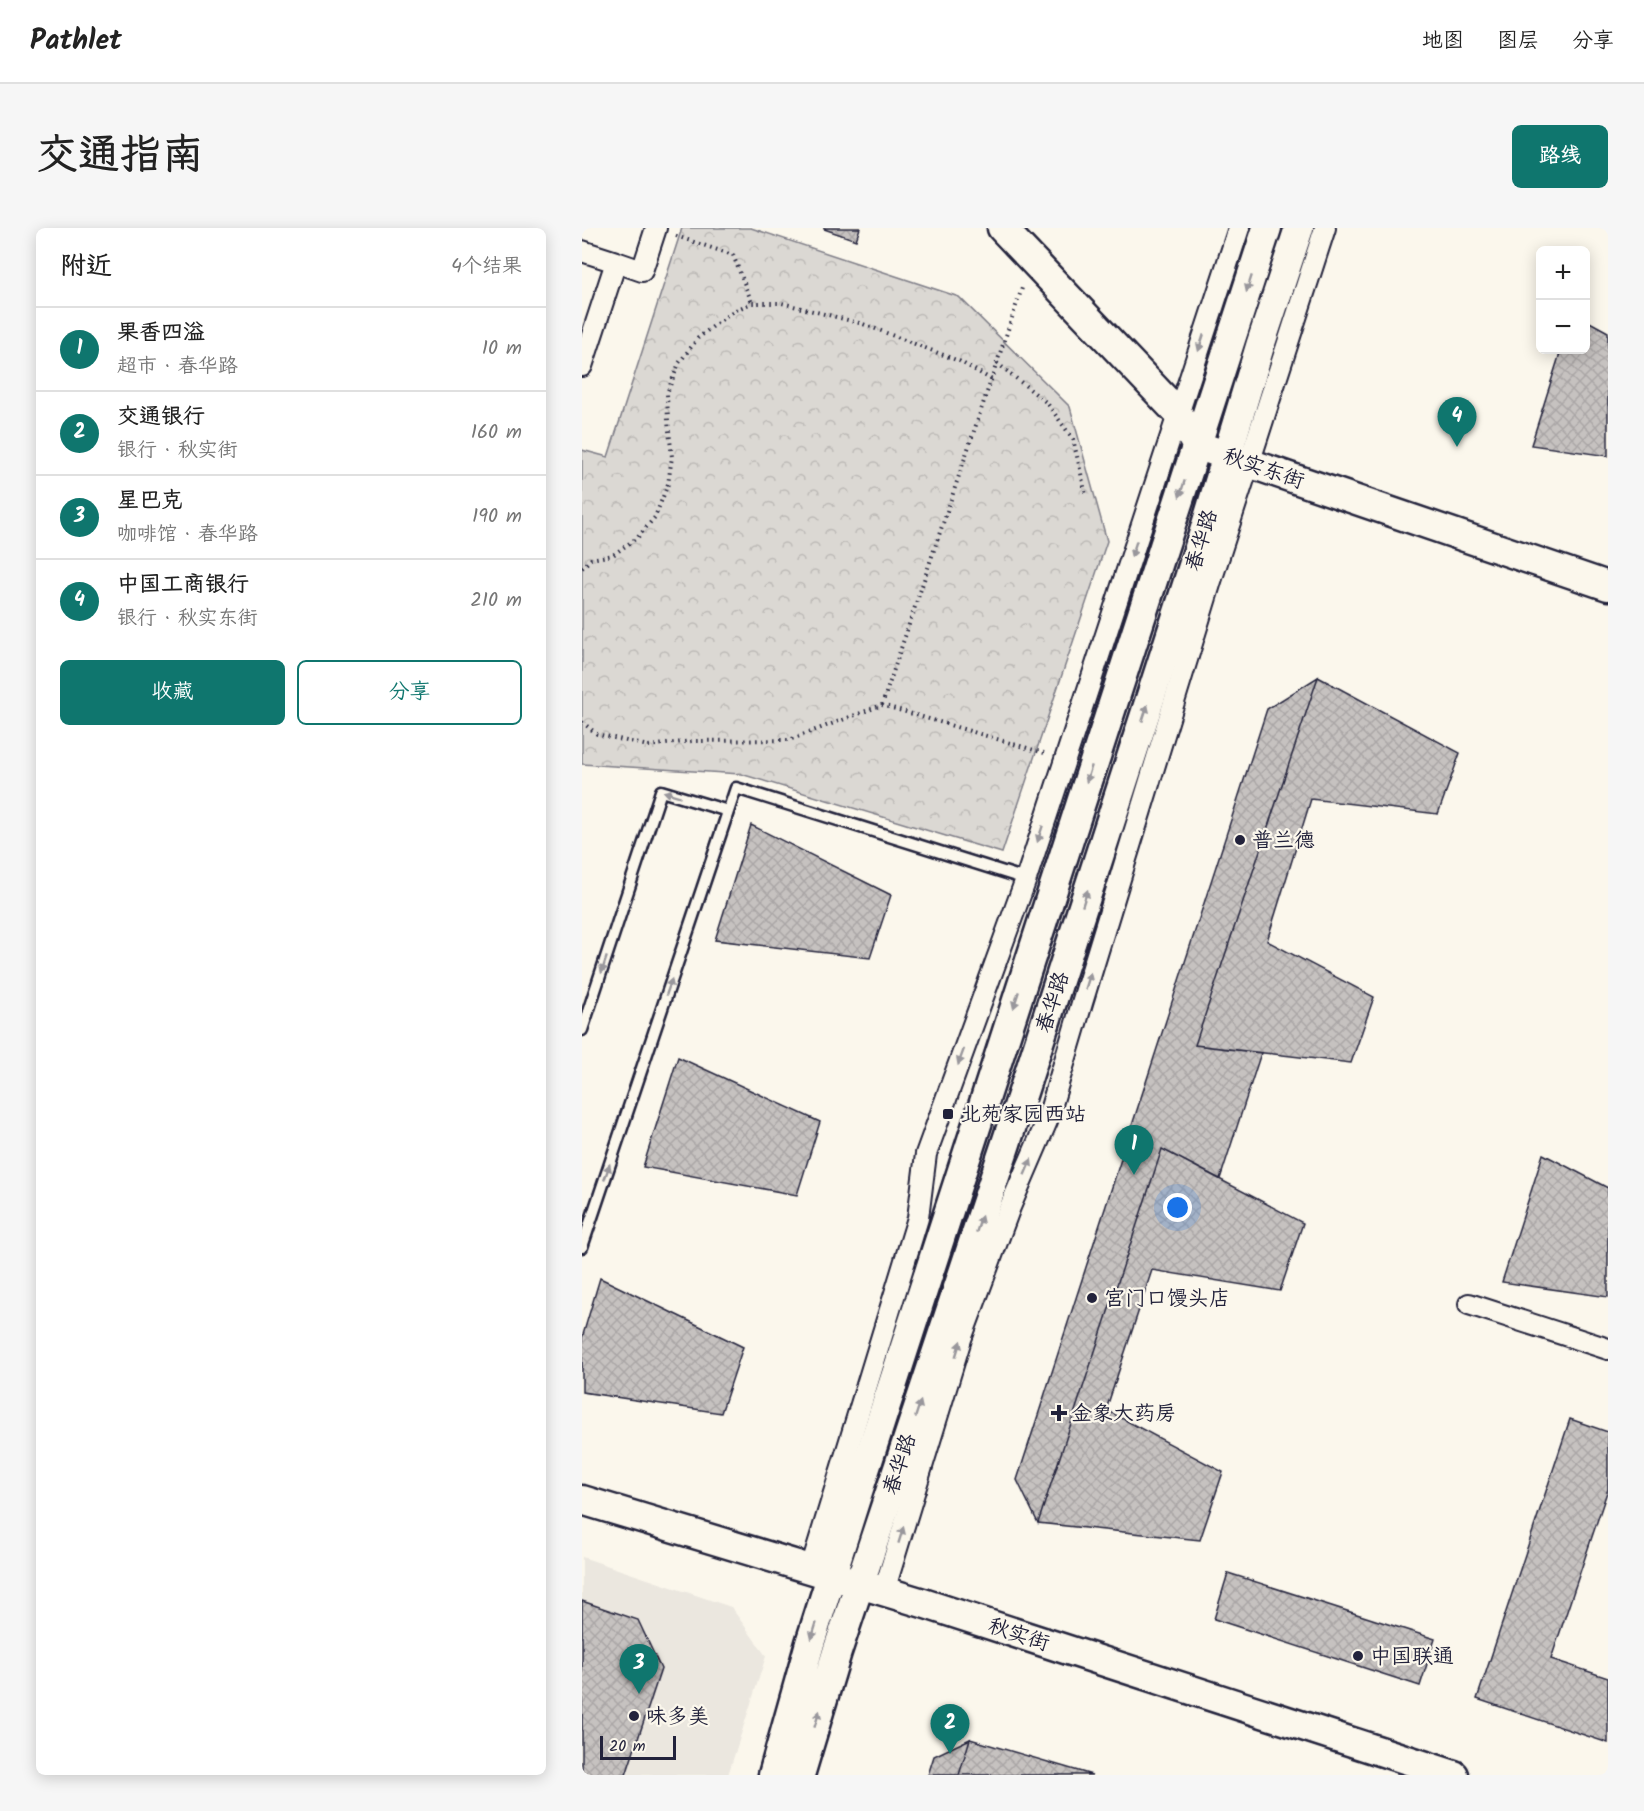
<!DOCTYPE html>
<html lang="zh">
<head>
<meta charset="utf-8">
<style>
  body { margin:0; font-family:Kalam,"LXGW WenKai TC",sans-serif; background:#f6f6f6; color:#222 }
  .controls { position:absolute; right:18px; top:18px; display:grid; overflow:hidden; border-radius:9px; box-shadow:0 3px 15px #0003 }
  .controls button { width:54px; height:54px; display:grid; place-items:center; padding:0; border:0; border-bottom:2px solid #e0e0e0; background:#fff; color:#222; font:30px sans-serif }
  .scale { position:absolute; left:18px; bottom:15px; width:76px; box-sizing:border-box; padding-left:6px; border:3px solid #22223b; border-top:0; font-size:16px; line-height:21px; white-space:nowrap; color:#22223b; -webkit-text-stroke:4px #fbf7ec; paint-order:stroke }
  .you { position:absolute; left:596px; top:980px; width:21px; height:21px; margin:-15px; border:4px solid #fff; border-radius:50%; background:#1a73e8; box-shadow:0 0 0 9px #1a73e833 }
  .badge { display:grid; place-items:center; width:39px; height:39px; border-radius:50%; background:#0f766e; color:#fff; font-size:20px; font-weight:700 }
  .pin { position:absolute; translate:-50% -50px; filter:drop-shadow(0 2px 3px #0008) }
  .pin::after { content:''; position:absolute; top:32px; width:21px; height:18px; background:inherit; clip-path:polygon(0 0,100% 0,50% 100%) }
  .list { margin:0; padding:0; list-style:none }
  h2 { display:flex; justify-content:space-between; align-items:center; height:78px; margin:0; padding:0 24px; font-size:26px }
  h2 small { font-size:20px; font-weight:400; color:#767676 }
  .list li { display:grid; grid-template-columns:39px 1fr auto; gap:18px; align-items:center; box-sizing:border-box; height:84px; padding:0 24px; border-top:2px solid #e0e0e0 }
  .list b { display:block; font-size:22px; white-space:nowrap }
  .list p { margin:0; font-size:20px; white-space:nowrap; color:#767676 }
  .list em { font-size:20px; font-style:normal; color:#767676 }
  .actions { display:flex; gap:12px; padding:18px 24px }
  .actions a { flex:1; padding:14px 0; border:2px solid #0f766e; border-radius:9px; text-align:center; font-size:21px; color:#0f766e }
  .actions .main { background:#0f766e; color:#fff }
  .map { position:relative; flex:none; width:1026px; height:1547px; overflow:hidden; border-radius:9px }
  header { display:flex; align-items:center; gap:36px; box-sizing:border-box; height:84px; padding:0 30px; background:#fff; border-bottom:2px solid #e0e0e0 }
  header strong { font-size:28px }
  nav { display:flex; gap:33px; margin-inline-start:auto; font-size:21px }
  .intro { display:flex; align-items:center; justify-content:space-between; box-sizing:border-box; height:144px; padding:0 36px }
  h1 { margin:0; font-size:42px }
  .button { padding:15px 27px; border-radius:9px; background:#0f766e; color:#fff; font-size:21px; font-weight:700 }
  main { display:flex; gap:36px; padding:0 36px }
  aside { flex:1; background:#fff; border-radius:9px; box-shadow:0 3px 15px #0003 }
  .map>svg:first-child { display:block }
</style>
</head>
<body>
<header>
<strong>Pathlet</strong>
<nav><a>地图</a><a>图层</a><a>分享</a></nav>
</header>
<div class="intro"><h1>交通指南</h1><a class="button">路线</a></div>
<main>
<aside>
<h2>附近<small>4个结果</small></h2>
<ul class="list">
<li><span class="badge">1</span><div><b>果香四溢</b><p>超市 · 春华路</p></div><em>10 m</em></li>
<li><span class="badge">2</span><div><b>交通银行</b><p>银行 · 秋实街</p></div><em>160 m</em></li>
<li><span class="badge">3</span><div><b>星巴克</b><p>咖啡馆 · 春华路</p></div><em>190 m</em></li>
<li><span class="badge">4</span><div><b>中国工商银行</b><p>银行 · 秋实东街</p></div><em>210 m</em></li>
</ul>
<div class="actions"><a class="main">收藏</a><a>分享</a></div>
</aside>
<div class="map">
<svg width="1026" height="1547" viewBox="0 0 1026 1547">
  <defs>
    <pattern id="forest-crowns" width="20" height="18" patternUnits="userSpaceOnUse" patternTransform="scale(1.5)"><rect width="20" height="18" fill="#dbd8d3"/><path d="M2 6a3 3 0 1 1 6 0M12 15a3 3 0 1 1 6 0" fill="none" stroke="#bcb9b6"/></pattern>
    <pattern id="building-cross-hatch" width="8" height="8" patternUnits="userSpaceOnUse" patternTransform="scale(1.5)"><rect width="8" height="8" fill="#c6c2c0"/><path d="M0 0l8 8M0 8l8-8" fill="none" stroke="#aaa6a6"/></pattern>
  </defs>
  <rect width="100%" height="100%" fill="#fbf7ec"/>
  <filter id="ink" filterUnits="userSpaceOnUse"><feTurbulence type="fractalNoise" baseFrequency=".0167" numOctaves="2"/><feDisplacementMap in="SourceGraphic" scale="12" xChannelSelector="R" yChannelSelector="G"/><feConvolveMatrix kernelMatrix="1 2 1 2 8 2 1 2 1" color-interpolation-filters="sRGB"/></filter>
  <g filter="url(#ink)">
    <!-- built -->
    <path fill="#ebe7df" d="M0,1329l149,50 35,49 -38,119h-146z"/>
    <!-- forest -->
    <path fill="url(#forest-crowns)" stroke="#7e7d87" stroke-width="1.5" d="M100,0h69l208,69 111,110 37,134 -105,312 -261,-79 -159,-10v-314l26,7z"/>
    <!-- building -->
    <path fill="url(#building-cross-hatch)" stroke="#22223b" stroke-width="1.5" d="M242,0h36l-4,12 -32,-11z
      M1004,92l22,12v124l-77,-11 30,-95h25z
      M736,449l142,76 -22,61 -127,-15 -44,142 107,56 -23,66 -156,-18z
      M736,449l-123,368 66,8 -41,126 -58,-30 -124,374 -21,-43 250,-771z
      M169,597l140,70 -21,63 -155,-18z
      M96,829l142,65 -23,73 -154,-28z
      M580,921l141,74 -23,68 -128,-21 -46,140 117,62 -23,68 -162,-17z
      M961,926l65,34v109l-106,-15z
      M18,1050l143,69 -22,66 -139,-21v-54z
      M988,1191l38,13v57l-57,170 57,19v65l-131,-44z
      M646,1345l207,66 -15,47 -206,-67z
      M0,1373l56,19 23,49 -35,106h-44z
      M388,1511l122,36h-133z
      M388,1511l-11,36h-31l6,-19z"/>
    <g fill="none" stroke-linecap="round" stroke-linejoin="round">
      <defs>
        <path id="lane" d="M0,802l79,-239 67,20
          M0,1019l154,-459 290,91"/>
        <path id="street" d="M0,23l34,11
          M0,138l34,-104 26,9 14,-43
          M887,1076l139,45
          M229,1340l107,-350 8,-64 100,-275 213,-651
          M302,1363l77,-252 49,-132 37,-86 35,-118 129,-422 114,-353"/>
        <path id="secondary" d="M420,0l176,185 18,32 412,141
          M0,1272l341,103 531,172
          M191,1547l37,-132 45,-142 412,-1273
          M218,1547l37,-123 186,-560 180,-557 57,-189 39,-118"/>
      </defs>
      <!-- lane casing -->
      <use href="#lane" stroke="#22223b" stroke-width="15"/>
      <!-- street casing -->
      <use href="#street" stroke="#22223b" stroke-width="24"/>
      <!-- secondary casing -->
      <use href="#secondary" stroke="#22223b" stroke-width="33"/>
      <!-- path -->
      <path stroke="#22223b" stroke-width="4" stroke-dasharray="1.5 4.5" stroke-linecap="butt" d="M94,8l57,19 19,48
        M415,135l50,40 26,36 13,56
        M0,340l9,-9 22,-4 25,-18 17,-20 13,-33 4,-27 -4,-35 -1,-29 12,-30 19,-25 35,-27 19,-8h30l81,21 96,37 33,19
        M300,477l140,-417
        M0,494l15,12 51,12 44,-5 97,-1 93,-35 162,48"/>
      <!-- lane -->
      <use href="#lane" stroke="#fbf7ec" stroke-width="10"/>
      <!-- street -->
      <use href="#street" stroke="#fbf7ec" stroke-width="20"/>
      <!-- secondary -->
      <use href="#secondary" stroke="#fbf7ec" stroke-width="28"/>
    </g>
    <!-- one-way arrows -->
    <defs><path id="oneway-solid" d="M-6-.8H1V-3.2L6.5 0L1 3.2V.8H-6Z" transform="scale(1.5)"/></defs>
    <g fill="#99979c">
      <use href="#oneway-solid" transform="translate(667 56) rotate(108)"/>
      <use href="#oneway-solid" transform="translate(619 115) rotate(108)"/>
      <use href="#oneway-solid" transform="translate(600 261) rotate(108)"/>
      <use href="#oneway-solid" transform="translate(552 321) rotate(108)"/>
      <use href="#oneway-solid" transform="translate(563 485) rotate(-72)"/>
      <use href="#oneway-solid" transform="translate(507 546) rotate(108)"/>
      <use href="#oneway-solid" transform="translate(90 566) rotate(-163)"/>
      <use href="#oneway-solid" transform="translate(458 606) rotate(108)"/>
      <use href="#oneway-solid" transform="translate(503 670) rotate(-72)"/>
      <use href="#oneway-solid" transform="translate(22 737) rotate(108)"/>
      <use href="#oneway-solid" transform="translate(506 753) rotate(-73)"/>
      <use href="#oneway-solid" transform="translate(87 759) rotate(-71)"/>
      <use href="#oneway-solid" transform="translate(434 772) rotate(108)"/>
      <use href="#oneway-solid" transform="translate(379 829) rotate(110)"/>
      <use href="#oneway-solid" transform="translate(446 939) rotate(-67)"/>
      <use href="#oneway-solid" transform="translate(25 944) rotate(-71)"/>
      <use href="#oneway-solid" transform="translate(397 996) rotate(-72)"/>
      <use href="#oneway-solid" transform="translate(376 1121) rotate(-73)"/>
      <use href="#oneway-solid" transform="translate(336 1181) rotate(-72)"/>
      <use href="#oneway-solid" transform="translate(319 1307) rotate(-73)"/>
      <use href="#oneway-solid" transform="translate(232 1403) rotate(107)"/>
      <use href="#oneway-solid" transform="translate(235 1491) rotate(-73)"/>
    </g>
  </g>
  <!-- markers -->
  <g fill="#22223b" stroke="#fbf7ec" stroke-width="2">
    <circle cx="658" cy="612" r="6"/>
    <rect x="360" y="880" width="12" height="12" rx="3"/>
    <circle cx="510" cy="1070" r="6"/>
    <path d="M474 1176h6v6h6v6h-6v6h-6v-6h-6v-6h6z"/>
    <circle cx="776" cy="1428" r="6"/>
    <circle cx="52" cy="1488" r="6"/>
  </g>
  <g text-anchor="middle" stroke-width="4.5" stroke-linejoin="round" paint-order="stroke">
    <!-- street labels -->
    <g font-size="21" fill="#22223b" stroke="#fbf7ec">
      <text transform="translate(682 240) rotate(19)" y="7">秋实东街</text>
      <text transform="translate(619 312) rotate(-73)" y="7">春华路</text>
      <text transform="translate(470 774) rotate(-72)" y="7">春华路</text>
      <text transform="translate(317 1236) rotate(-72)" y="7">春华路</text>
      <text transform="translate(437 1406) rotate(18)" y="7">秋实街</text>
    </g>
    <!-- poi labels -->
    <g font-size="21" fill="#22223b" stroke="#fbf7ec" text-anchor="start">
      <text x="670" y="619">普兰德</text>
      <text x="378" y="893">北苑家园西站</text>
      <text x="522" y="1077">宫门口馒头店</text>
      <text x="489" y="1192">金象大药房</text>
      <text x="788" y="1435">中国联通</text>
      <text x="64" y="1495">味多美</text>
    </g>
  </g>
</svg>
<div class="controls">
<button>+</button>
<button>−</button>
</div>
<div class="scale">20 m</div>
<div class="you"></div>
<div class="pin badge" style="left:552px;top:947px">1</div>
<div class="pin badge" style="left:368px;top:1526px">2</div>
<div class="pin badge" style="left:57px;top:1466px">3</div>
<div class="pin badge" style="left:875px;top:219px">4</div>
</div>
</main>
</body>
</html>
